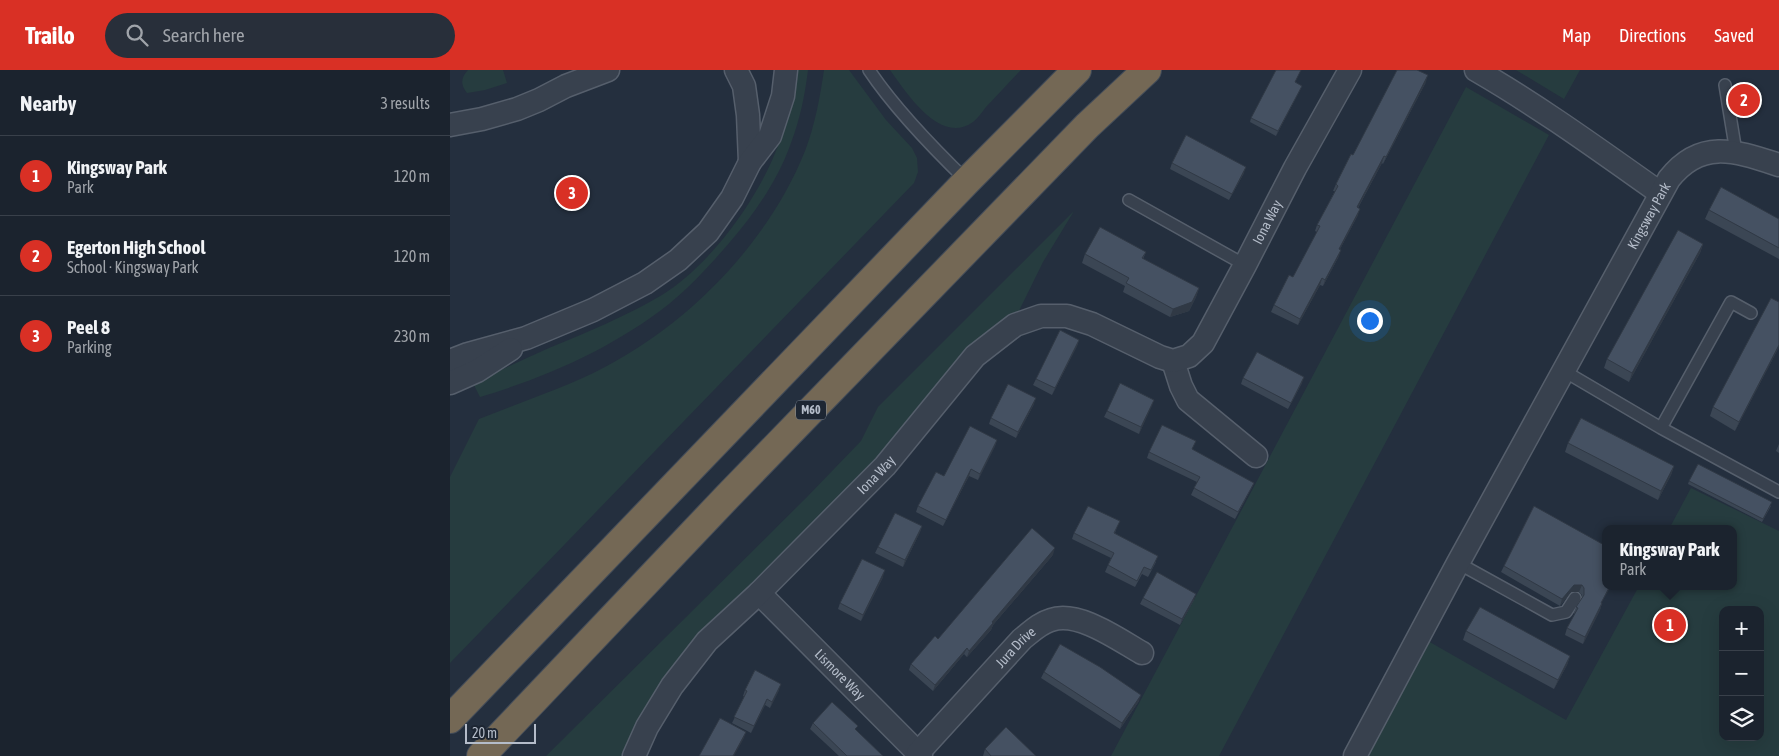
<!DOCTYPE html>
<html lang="en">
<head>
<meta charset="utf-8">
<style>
  body { margin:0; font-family:"Asap Condensed",sans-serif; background:#282f3a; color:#f1f3f6 }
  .controls { position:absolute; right:15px; bottom:15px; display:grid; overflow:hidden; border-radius:10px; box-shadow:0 5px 20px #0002 }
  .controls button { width:45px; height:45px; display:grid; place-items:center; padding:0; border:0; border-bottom:1px solid #39404a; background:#1b232e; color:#f1f3f6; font:25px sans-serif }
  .scale { position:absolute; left:15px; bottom:12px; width:71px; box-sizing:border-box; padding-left:5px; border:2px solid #b4bcc9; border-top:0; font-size:14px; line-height:18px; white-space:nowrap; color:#b4bcc9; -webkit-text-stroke:4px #1d2633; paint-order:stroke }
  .you { position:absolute; left:919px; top:250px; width:18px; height:18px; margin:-12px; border:4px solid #fff; border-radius:50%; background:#1a73e8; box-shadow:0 0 0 8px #1a73e833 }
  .badge { display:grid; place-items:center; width:32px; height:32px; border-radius:50%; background:#d93025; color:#fff; font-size:16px; font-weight:700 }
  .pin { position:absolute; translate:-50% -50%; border:2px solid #fff; box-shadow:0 1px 5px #0006 }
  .popup { position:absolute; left:1152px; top:455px; width:135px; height:65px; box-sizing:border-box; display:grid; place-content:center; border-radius:10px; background:#1b232e; filter:drop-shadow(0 1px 4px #0005); font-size:16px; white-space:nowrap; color:#a0a4aa }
  .popup b { font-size:19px; color:#f1f3f6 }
  .popup::after { content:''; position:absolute; left:50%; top:100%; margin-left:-10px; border:10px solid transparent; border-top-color:#1b232e }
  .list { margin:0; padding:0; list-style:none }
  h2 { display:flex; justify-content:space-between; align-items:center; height:65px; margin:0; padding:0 20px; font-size:21px }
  h2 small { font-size:16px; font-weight:400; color:#a0a4aa }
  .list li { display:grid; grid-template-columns:32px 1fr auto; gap:15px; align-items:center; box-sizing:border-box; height:80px; padding:0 20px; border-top:1px solid #39404a }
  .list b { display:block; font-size:19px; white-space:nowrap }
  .list p { margin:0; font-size:16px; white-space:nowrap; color:#a0a4aa }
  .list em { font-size:16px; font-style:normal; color:#a0a4aa }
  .icon { flex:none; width:28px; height:28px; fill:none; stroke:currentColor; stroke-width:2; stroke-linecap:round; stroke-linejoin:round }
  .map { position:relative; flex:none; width:1329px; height:686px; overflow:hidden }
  header { display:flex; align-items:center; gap:30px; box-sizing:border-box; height:70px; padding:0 25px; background:#d93025; color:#fff }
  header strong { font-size:24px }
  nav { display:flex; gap:28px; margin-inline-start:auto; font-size:18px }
  .search { width:350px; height:45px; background:#282f3a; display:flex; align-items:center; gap:12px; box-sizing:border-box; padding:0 18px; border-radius:28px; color:#a0a4aa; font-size:19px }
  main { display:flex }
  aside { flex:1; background:#1b232e }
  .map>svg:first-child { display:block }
</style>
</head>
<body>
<header>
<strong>Trailo</strong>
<div class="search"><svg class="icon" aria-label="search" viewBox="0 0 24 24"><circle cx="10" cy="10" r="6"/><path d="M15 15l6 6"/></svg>Search here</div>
<nav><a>Map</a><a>Directions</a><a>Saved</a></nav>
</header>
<main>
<aside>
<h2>Nearby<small>3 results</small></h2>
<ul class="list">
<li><span class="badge">1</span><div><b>Kingsway Park</b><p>Park</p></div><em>120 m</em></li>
<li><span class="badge">2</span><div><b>Egerton High School</b><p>School · Kingsway Park</p></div><em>120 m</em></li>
<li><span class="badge">3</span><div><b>Peel 8</b><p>Parking</p></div><em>230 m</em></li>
</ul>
</aside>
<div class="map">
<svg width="1329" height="686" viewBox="0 0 1329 686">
  <rect width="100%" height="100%" fill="#242f3e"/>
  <!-- green -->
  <path fill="#263c3f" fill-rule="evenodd" d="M18,0h35l4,13 -22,7 -18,3c-7,-9 -6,-15 1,-23z
    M346,0h12c-3,25 -8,49 -17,73 -13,37 -36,70 -61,99 -19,22 -39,44 -61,62 -56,44 -122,73 -189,93l-7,-14c26,-12 51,-24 76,-35 39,-16 77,-32 113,-53 49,-30 100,-101 118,-155 7,-23 11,-47 16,-70z
    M374,0h25l37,50 26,28 5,10 1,14 -4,11 -464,480v-186l29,-58c42,-17 86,-31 126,-52 86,-45 164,-126 200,-216 10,-26 15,-54 19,-81z
    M440,0h131c-12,12 -23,25 -35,37 -4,5 -8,11 -13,15 -33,24 -67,-30 -83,-52z
    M1066,0h64l-16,29z
    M1016,17l83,48 -330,621h-108z
    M624,141l-31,51 -29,59 -193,199 -195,236h-80l261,-259 54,-56 17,-34z
    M1241,418l88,43v225h-412l61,-115 138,79 73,-134h95v-57h-65zM1273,540h37v127h-37z"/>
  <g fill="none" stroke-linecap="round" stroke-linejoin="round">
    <defs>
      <path id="lane" d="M419,0c26,39 64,78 98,111
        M1275,15l11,67
        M679,130l116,65
        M1114,301l97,57 118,64
        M1211,358l70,-126 20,11
        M1008,493l94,52 14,-3 9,-14"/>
      <g id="street">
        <path d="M286,0l8,16 4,29 2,47"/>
        <path d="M1026,0c64,37 123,80 184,123"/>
        <path d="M0,55l32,-6 35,-10 22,-9 27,-14 42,-16"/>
        <path d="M0,291l18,-7 58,-16 67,-28 52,-27 33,-23 30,-28 24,-34 18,-36 20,-26 13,-40 3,-26"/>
        <path d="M723,291l8,25 7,14 68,56"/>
        <path d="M0,313l27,-12 34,-22"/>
        <path id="s1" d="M309,523l162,163"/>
        <path id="s2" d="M468,683l104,-114c9,-7 18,-16 29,-19 27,-10 68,20 91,33"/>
        <path id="s3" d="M184,686l13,-29 25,-41 35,-45 52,-48 126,-127 90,-110 40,-31 26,-9h26l25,8 68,33 13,4 16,-5 14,-13 42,-78 50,-97 55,-98"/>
        <path id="s4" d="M905,686l103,-193 211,-384c32,-41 67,-28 110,-14"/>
      </g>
      <path id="highway" d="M0,649l517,-538 110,-111
        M31,686l246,-259 360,-371 60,-56"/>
    </defs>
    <!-- lane casing -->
    <use href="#lane" stroke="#565f6c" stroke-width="14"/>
    <!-- street casing -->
    <use href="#street" stroke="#565f6c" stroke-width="25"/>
    <!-- highway casing -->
    <use href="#highway" stroke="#434c59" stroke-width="30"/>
    <!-- lane -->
    <use href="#lane" stroke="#38414e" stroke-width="11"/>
    <!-- street -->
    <use href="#street" stroke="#38414e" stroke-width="22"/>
    <!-- highway -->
    <use href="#highway" stroke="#746855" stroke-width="28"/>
  </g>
  <!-- wall -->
  <path fill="#3b4654" d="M846,12l4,8 -24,46 -26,-14 1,-4z
    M976,12l-43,82 -1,-1 -24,45v7l-18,34 -1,7 -16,30 -3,-1 -22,40 -27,-13 3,-7 19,-28 24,-45 -2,-1 2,-6 18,-34h-2l3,-7 17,-29z
    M722,93l72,10 -15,27 -59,-31z
    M1259,140l70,9v40l-74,-40z
    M1253,174l-3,9 -71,129 -25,-14 3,-9z
    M696,182l-3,7 56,29 -3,9 -7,14 -19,6 -47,-25 2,-6 -43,-23 3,-9z
    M629,270l-2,6 -25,49 -19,-10 3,-6z
    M1329,277l-44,84 -25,-15 3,-9z
    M793,308l59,5 -14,26 -47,-25z
    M704,330l-15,34 -35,-17 3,-6z
    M584,334l-18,34 -27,-14 2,-6z
    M547,370l-2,6 -17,34 -9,-4 -26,50 -27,-14 2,-6 26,-30z
    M1118,373l106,23 -3,9 -13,25 -93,-48z
    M1329,374v9l-3,-2z
    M699,382l105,31 -3,6 -16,30 -44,-24 6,-13 -50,-24z
    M1239,411l82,25 -9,16 -74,-38z
    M1084,436l68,97 -2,7 -17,34 -18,-9 2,-7 8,-14 -1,-1 2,-6 6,-8v-4l-3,-3h-8l-11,14 -59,-34z
    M472,456l-2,6 -17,35 -28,-14 3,-6z
    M667,457l-2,6 41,29 -8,15 -6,-3 -7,13 -30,-15 6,-14 -39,-19 2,-6z
    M603,485l-60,70 -2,5 -24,27 -3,-3 -31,37 -24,-21 2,-6 27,-25z
    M433,507l-22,44 -23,-12 2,-6z
    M693,528l51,2 -14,25 -40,-21z
    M1016,561l104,25 -3,9 -13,24 -91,-49z
    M594,602l95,29 -19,28 -79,-51z
    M295,620h34l-9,18 -5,-3 -14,28 -19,-10 13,-26 -2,-1z
    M363,653l43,7 27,26h-44l-29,-27z
    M535,679l51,7h-53z"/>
  <!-- shaded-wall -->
  <path fill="#303945" d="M978,5l-2,7 -43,82 3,-7z
    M852,16l-2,4 -24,46 2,-5z
    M934,86l-2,7 -27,50 2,-6z
    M796,97l-2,6 -15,27 3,-6z
    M910,139l-2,6 -21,40 2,-6z
    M1253,174l-3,9 -71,129 3,-9z
    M891,180l-2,6 -16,30 2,-6z
    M872,208l-2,7 -22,40 2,-6z
    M749,218l-3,9 -7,14 -19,6 3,-8z
    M629,270l-2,6 -25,49 3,-7z
    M1329,275v2l-44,84 4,-9z
    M854,307l-2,6 -14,26z
    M586,328l-2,6 -18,34 2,-6z
    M704,330l-2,6 -13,28 2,-7z
    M547,370l-2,6 -17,34 2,-6z
    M1224,396l-3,9 -13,25 3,-9z
    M521,399l-2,7 -26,50 3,-6z
    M472,456l-2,6 -17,35 2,-7z
    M605,478l-2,7 -60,70 -2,5 -24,27 2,-6 23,-29z
    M435,500l-2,7 -22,44 2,-6z
    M1124,515h8l-3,7h-8l-11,14 2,-7z
    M1160,516h1l-13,23 3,-6z
    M746,524l-2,6 -14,25 2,-6z
    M1152,533l-2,7 -17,34 2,-7z
    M517,578l-3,6 -31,37 2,-6z
    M1120,586l-3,9 -13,24 4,-9z
    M331,614l-2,6 -9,18 2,-6z
    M691,625l-2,6 -19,28 2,-6z
    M317,629l-2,6 -14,28 3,-7z
    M296,662l-2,6 -10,18h-1z"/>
  <!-- building -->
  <path fill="#455162" stroke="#303945" d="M826,0h25l-6,12 7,4 -24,45 -27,-13z
    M947,0h20l11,5 -42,82 -2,-1 -27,51 3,2 -21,40 2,1 -16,30 -3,-2 -22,41 -26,-14 15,-30 4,2 27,-51 -3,-1 21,-39 -2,-2 15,-30 2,1z
    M736,65l60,32 -14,27 -60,-31z
    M1271,117l58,32v29l-70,-38z
    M650,157l46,25 -4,6 57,30 -7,14 -19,7 -47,-26 3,-5 -44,-24z
    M1228,160l25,14 -71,129 -25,-14z
    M1321,228l8,4v43l-40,77 -26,-15z
    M610,260l19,10 -24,48 -19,-9z
    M807,282l47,25 -13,26 -48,-25z
    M670,313l34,17 -13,27 -34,-16z
    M558,314l28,14 -18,34 -27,-14z
    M1131,348l93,48 -13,25 -93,-48z
    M712,355l34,16 -4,8 62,34 -16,29 -44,-24 6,-11 -51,-25z
    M520,356l27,14 -17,34 -9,-5 -25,51 -28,-14 18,-34 8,4z
    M1248,394l74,38 -9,17 -74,-38z
    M638,436l32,15 -6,12 44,23 -7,14 -7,-3 -7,14 -29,-16 6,-12 -40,-20z
    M1084,436l72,40v40h4l-9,17h1l-17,34 -18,-9 11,-20 -2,-1 8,-12v-7l-2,-3h-8l-12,14 -58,-33z
    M445,443l27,13 -17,34 -27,-13z
    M582,458l23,20 -63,74 1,1 -24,28 -2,-3 -32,37 -24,-21 24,-28 3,3z
    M412,489l23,11 -22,45 -23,-12z
    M707,502l39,22 -14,25 -39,-21z
    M1030,537l90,49 -12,24 -92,-49z
    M610,574l40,23 41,28 -19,28 -78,-51z
    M305,600l26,14 -9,18 -5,-3 -13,27 -20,-9 13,-26 -2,-1z
    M382,632l26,24 -3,3 28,27h-36l-34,-33z
    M270,648l26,14 -13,24h-34z
    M556,657l30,29h-45l-6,-7z"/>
  <g text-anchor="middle" stroke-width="4.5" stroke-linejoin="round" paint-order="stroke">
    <!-- shield labels -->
    <rect fill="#1d2633" stroke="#878f9c" stroke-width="1" x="346" y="330.5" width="30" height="19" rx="4"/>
    <g font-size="12" font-weight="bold" fill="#b4bcc9">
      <text x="361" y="344">M60</text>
    </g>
    <!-- street labels -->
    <g font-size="14" fill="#b4bcc9" stroke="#1d2633">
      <text dy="5" stroke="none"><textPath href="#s4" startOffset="615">Kingsway Park</textPath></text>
      <text dy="5" stroke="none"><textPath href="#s3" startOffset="921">Iona Way</textPath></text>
      <text dy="5" stroke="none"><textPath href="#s3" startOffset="374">Iona Way</textPath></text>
      <text dy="5" stroke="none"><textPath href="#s2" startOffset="144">Jura Drive</textPath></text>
      <text dy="5" stroke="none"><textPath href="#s1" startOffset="115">Lismore Way</textPath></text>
    </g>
  </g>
</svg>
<div class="controls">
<button>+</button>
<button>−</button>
<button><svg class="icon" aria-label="layers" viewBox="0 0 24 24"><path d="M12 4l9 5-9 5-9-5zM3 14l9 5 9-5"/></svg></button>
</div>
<div class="scale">20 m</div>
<div class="you"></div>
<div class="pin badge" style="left:1220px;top:555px">1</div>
<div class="popup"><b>Kingsway Park</b>Park</div>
<div class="pin badge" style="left:1294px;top:30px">2</div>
<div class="pin badge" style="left:122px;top:123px">3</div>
</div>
</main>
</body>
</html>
